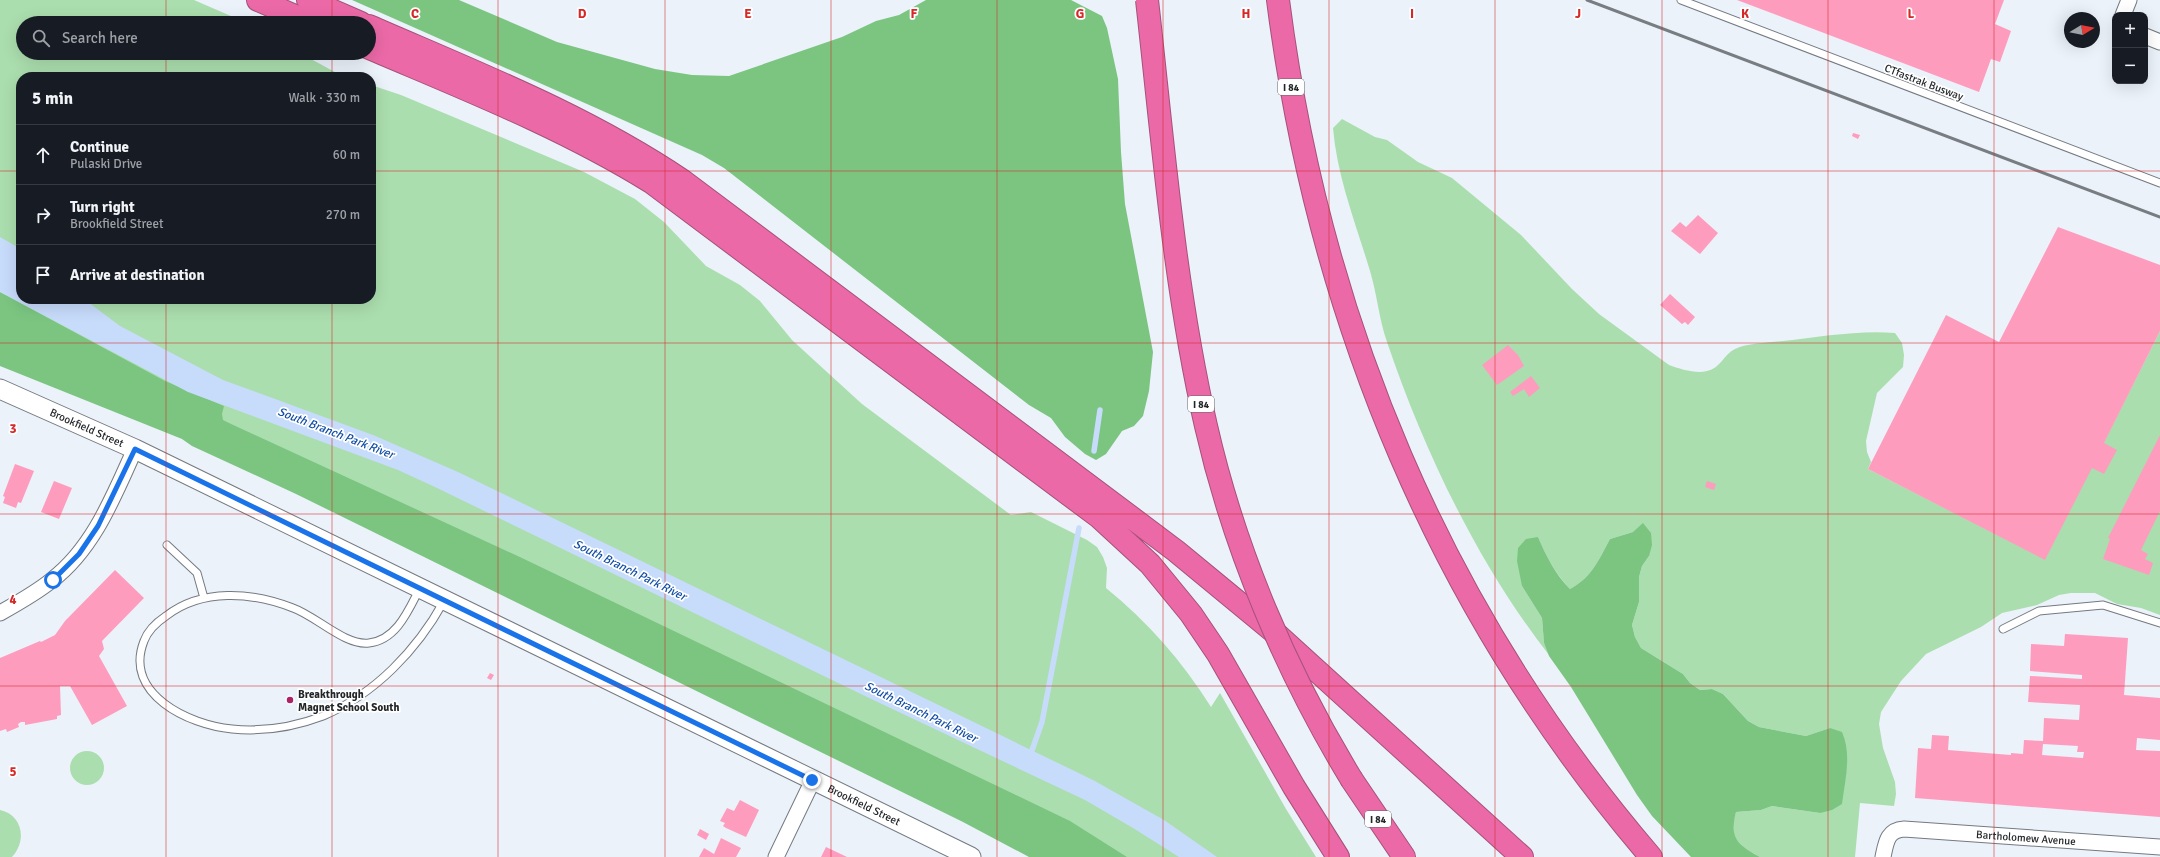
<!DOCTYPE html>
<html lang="en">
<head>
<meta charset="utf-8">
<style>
  body { margin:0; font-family:Signika,sans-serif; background:#242831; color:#f1f3f6 }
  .controls { position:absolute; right:12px; top:12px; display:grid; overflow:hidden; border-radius:8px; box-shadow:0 4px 16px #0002 }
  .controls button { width:36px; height:36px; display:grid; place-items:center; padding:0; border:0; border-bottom:1px solid #363941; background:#171b24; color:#f1f3f6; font:20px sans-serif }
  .compass { position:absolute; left:2064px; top:12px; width:36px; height:36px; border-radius:50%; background:#171b24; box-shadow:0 4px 16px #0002; rotate:80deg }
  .stop { position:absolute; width:12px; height:12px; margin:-9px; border:3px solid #1a73e8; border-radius:50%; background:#fff }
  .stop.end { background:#1a73e8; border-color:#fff; box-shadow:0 1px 4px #0008 }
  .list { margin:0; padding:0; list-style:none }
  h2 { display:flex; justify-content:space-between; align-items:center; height:52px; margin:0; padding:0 16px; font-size:17px }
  h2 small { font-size:13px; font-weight:400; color:#9ea1a6 }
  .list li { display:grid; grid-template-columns:26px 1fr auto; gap:12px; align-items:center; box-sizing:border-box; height:60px; padding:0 16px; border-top:1px solid #363941 }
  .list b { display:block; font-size:15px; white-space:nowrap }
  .list p { margin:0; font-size:13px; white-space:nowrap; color:#9ea1a6 }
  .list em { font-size:13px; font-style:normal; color:#9ea1a6 }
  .icon { flex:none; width:22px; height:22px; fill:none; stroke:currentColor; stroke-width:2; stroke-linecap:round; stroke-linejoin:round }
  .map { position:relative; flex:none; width:2160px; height:857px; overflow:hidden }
  .search { position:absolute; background:#171b24; box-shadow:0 4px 16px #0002; left:16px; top:16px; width:360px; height:44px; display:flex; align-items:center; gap:10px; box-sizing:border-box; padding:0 14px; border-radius:22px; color:#9ea1a6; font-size:15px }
  .panel { position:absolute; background:#171b24; box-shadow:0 4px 16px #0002; left:16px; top:72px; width:360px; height:232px; border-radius:16px }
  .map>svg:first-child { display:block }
</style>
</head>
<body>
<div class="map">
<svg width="2160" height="857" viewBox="0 0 2160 857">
  <rect width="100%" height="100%" fill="#ebf2fa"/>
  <!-- green -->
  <path fill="#abdeae" d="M0,0h194l53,23h-224v30h277l44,24h-323v222h350v-214l30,10 183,77 51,27 29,23 42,44 34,19 20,16 32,39 70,64 149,111 20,-3 56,28 10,7 6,10 4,11 -1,20c42,34 76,73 105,119l9,-14 66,116 30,48h-265l-881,-435 -170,-71z
    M1342,119l33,18 12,3 31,22 34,16 69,57 51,54 27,25 70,51c11,4 27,9 38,6 14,-3 16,-16 28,-22 13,-6 33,-6 48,-8 37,-4 75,-11 112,-8l7,10 2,12 -1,12 -26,26 -11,48 1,11 4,10 -3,7 177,90 115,-228v284l-19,-7 -24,-4 -22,-11h-24l-12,2 -22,10 -35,8 -21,14 -55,27 -25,27 -20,31 -2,12 4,24 12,34 1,12 -2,12 -34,-3 -5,54h-95l-20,-11 -6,-10 -1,-13 3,-11 25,-2 11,-4 48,7 10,-85 -24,8 -47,-9 -11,-6 -25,-27 -11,-5 -12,1 -10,-7 -7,-9 -42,-26 -6,-11 -3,-12 7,-23v-25l3,-11 7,-10 -16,-24 -23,7c-12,22 -18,38 -40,50 -14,-15 -24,-32 -32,-52l-16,49 20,32 2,25 5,12c-71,-91 -125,-204 -162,-313 -8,-23 -10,-48 -17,-71 -14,-47 -33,-94 -37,-143z
    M70 768a17 17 0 1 1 34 0a17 17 0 1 1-34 0Z
    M0,810c23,5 27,31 12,47h-12z"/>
  <!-- forest -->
  <path fill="#7bc581" d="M352,0h107l98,42 98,27 37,6 37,1 113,-39 34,-16 23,-6 27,-15h145l31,16 5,12 11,51 3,73 4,52 28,148 -4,39 -6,25 -9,10 -12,5 -16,23 -10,6 -11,-6 -20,-17 -14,-19 -22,-13 -305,-237 -22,-13z
    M0,292l165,89 59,25 -2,8 1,6 6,3 293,135 548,263 57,36h-98l-66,-35 -667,-328 -104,-48 -10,-7 -182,-73z
    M1643,523l8,10 1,12 -3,11 -7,10 -3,11v25l-7,23 3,12 6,11 42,26 7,9 10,7 12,-1 11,5 25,27 11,6 47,9 24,-8 12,4c10,23 3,48 0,72l-10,6 -12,3 -48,-7 -11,4 -25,2c-7,27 2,33 24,45h-69l-39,-41 -15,-21 -66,-108 -22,-31 -5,-13 -2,-25 -20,-32 -5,-25 1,-13 8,-9 12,-2c8,19 18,38 32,52 22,-12 28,-28 40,-50l23,-7z"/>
  <!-- water -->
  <path fill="#c7dbfb" d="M0,237l21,12v50h63l36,27 103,54 150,55 85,37 635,308 71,40 53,37h-38l-46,-29 -48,-28 -220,-104 -430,-209 -37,-17 -210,-78 -188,-100z"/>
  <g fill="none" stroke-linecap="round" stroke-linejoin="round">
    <!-- stream -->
    <path stroke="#c7dbfb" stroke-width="5.5" d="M1094,451l6,-41
      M1030,756l12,-34 37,-194"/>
  </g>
  <!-- building -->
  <path fill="#fe9cbe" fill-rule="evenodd" d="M1737,0h267l-9,24 16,7 -11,31 -9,-3 -12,33z
    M1853,133l7,2 -2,4 -6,-3z
    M1698,215l20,18 -18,21 -29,-23 9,-9 6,5z
    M2058,227l102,38v66l-56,112 13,7 -13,24 -12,-6 -47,92 -177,-91 78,-154 53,27z
    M1670,294l25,23 -7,8 -3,-3 -3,2 -22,-19z
    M1508,345l10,10 6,11 -27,19 -15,-20z
    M1531,376l9,12 -11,9 -5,-8 -11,7 -3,-4z
    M2160,435v76l-19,39 7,4 -3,5 8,4 -4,12 -46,-16 7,-20 -2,-1z
    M15,464l19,7 -13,32 -3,-1 -2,6 -13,-5 2,-6 -2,-1z
    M54,481l18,7 -13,31 -18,-7z
    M1707,481l9,3 -2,6 -9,-3z
    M115,570l29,28 -42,43 2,8 -5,7 28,50 -35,19 -22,-39h-10l1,29 -4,1v3l-32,6v-3h-4l-3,2 1,3 -12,5 -1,-3 -6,2v-73l40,-17 1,1 14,-7 10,-14z
    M2065,634l63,4 -4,57 36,3v42l-23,-2 -1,12 24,1v66l-245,-19 3,-50 13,1 1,-14 17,1 -1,14 63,5v-2l12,1 1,-14 19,1 1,-23 35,2 1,-15 -52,-3 2,-26 52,3v-4l-52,-4 1,-27 33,2zM2043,744l35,2 -1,6h7l-1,6 -41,-3z
    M490,673l4,2 -3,5 -4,-2z
    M740,800l19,10 -13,27 -20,-9 -3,-2 2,-3 -5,-2 7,-13 7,3z
    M700,829l9,5 -3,6 -9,-5z
    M721,838l20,10 -5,9h-37l5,-9 10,6z
    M826,847l21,10h-26z"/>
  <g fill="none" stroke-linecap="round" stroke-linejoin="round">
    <defs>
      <path id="service" d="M1681,0l479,183
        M167,545l30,28 7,25
        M420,588c-11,21 -23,52 -51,55 -24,3 -53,-27 -76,-35 -41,-16 -91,-20 -127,8 -9,6 -18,14 -22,25 -21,53 45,84 88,88 31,3 62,-2 91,-13 52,-22 94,-66 121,-115
        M2003,629l36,-18 64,-6 57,18"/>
      <g id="minor">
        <path d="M2123,15l6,-15"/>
        <path d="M2145,36l15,6"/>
        <path d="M0,613c18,-10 36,-20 52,-33 42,-32 62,-85 83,-131"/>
        <path d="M776,857l37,-77"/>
        <path id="s1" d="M1883,857c3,-14 4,-27 21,-28l256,18"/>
      </g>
      <g id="tertiary">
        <path id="s2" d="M0,389l135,60 836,408"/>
      </g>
      <path id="motorway" d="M258,0l53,23
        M308,0l53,23
        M1278,0c41,320 162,611 373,857
        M369,26c108,47 216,89 314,155l493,370 97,80 249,226
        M369,48c96,41 193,79 282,134l448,335 51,47 41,50 27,40 76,133 44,70
        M1352,780l52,77"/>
    </defs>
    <!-- service casing -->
    <use href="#service" stroke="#747a81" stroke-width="9"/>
    <!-- minor casing -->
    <use href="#minor" stroke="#747a81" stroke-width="17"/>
    <!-- tertiary casing -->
    <use href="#tertiary" stroke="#747a81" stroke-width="21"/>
    <!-- motorway casing -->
    <use href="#motorway" stroke="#a5527b" stroke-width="24"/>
    <!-- service -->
    <use href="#service" stroke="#fff" stroke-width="7"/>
    <!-- minor -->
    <use href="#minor" stroke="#fff" stroke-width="15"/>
    <!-- tertiary -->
    <use href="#tertiary" stroke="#fff" stroke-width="19"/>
    <!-- motorway -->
    <use href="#motorway" stroke="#eb69a7" stroke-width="22"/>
    <!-- rail -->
    <path stroke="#787d82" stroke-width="3" d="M1587,0l573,217"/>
    <defs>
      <path id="motorway-bridge" d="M1147,0c16,142 27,286 59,426 28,123 80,246 146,354"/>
    </defs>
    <!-- motorway-bridge casing -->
    <use href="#motorway-bridge" stroke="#a5527b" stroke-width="24" stroke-linecap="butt"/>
    <!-- motorway-bridge -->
    <use href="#motorway-bridge" stroke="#eb69a7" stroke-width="22"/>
  </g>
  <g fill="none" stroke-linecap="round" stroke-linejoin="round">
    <!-- route -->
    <path stroke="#1a73e8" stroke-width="5" d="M53,580l26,-26 19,-28 37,-77 677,331"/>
  </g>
  <!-- grid -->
  <path fill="none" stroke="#d62828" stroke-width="1" stroke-opacity="0.55" d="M166,0v23M332,0v23M498,0v857M665,0v857M831,0v857M997,0v857M1163,0v857M1329,0v857M1495,0v857M1662,0v857M1828,0v857M1994,0v857M166,53v24M332,53v24M0,171h21M371,171h1789M166,299v558M332,299v558M0,343h2160M0,514h2160M0,686h2160"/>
  <!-- markers -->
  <circle fill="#ab2266" stroke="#fff" stroke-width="1.5" cx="290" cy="700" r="4"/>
  <g text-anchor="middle" stroke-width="3.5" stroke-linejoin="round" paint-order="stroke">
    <!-- shield labels -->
    <g fill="#fff" stroke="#656769" stroke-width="1">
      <rect x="1278" y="79" width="26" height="16" rx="3"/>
      <rect x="1188" y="396" width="26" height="16" rx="3"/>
      <rect x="1365" y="811" width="26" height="16" rx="3"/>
    </g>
    <g font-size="10" font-weight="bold" fill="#232629">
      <text x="1291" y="91">I 84</text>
      <text x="1201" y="408">I 84</text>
      <text x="1378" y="823">I 84</text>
    </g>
    <!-- street labels -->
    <g font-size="11" fill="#232629" stroke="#fff">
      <text transform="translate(1924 82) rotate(21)" y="4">CTfastrak Busway</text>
      <text dy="4" stroke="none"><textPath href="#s2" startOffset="95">Brookfield Street</textPath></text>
      <text dy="4" stroke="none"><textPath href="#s2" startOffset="959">Brookfield Street</textPath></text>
      <text dy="4" stroke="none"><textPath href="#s1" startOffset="161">Bartholomew Avenue</textPath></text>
    </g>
    <!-- poi labels -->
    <g font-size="11" font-weight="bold" fill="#232629" stroke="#fff" text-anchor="start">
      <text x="298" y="698">Breakthrough<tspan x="298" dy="13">Magnet School South</tspan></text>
    </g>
    <!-- water labels -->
    <g font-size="12" font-style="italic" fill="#134ea4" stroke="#fff">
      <text transform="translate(336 433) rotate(21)" y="4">South Branch Park River</text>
      <text transform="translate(630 570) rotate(26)" y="4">South Branch Park River</text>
      <text transform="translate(921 712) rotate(26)" y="4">South Branch Park River</text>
    </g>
  </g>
  <g font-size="13" text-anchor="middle" font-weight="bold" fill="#d62828" stroke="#fff" stroke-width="3.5" stroke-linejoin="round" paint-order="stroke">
    <text x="415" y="18">C</text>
    <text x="582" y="18">D</text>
    <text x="748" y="18">E</text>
    <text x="914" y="18">F</text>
    <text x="1080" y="18">G</text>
    <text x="1246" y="18">H</text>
    <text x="1412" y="18">I</text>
    <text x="1578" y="18">J</text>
    <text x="1745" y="18">K</text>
    <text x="1911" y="18">L</text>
    <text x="13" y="433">3</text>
    <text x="13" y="604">4</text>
    <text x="13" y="776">5</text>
  </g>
</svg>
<div class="controls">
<button>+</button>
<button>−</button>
</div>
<svg class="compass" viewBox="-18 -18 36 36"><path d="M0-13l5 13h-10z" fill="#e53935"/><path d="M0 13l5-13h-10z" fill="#9ea1a6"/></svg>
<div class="stop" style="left:53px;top:580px"></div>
<div class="stop end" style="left:812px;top:780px"></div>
<div class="search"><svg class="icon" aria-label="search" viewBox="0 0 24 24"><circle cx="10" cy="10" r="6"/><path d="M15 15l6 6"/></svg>Search here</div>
<section class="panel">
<h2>5 min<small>Walk · 330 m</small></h2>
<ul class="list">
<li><svg class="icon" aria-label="ahead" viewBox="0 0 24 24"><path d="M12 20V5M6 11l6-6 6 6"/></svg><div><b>Continue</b><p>Pulaski Drive</p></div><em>60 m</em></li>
<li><svg class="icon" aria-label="right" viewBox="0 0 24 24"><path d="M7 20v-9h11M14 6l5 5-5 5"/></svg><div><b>Turn right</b><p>Brookfield Street</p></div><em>270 m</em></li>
<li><svg class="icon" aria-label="arrive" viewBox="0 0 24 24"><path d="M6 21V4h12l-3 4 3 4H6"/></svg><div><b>Arrive at destination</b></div></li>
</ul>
</section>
</div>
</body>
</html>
